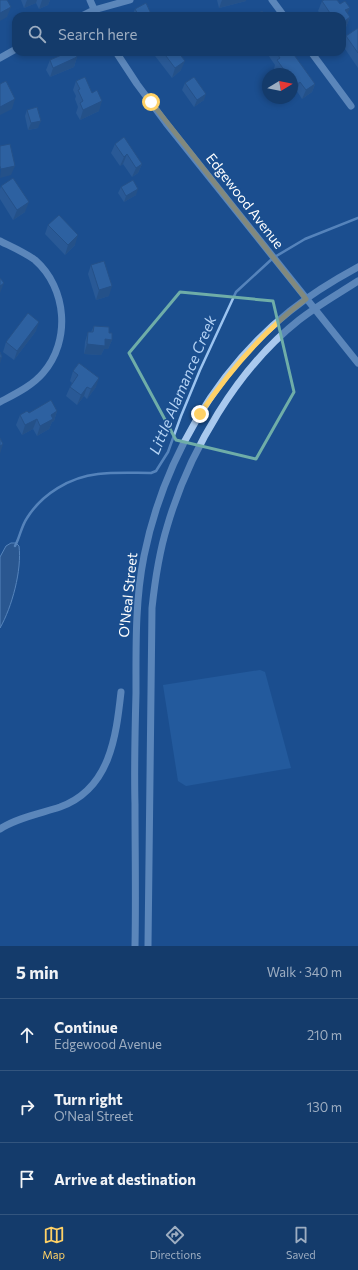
<!DOCTYPE html>
<html lang="en">
<head>
<meta charset="utf-8">
<style>
  body { margin:0; font-family:Commissioner,sans-serif; background:#214673; color:#f1f3f6 }
  .compass { position:absolute; left:262px; top:68px; width:36px; height:36px; border-radius:50%; background:#143b6b; box-shadow:0 2px 6px #0003; rotate:80deg }
  .stop { position:absolute; width:12px; height:12px; margin:-9px; border:3px solid #ffd166; border-radius:50%; background:#fff }
  .stop.end { background:#ffd166; border-color:#fff; box-shadow:0 1px 4px #0008 }
  .list { margin:0; padding:0; list-style:none }
  h2 { display:flex; justify-content:space-between; align-items:center; height:52px; margin:0; padding:0 16px; font-size:17px }
  h2 small { font-size:13px; font-weight:400; color:#9dadc1 }
  .list li { display:grid; grid-template-columns:26px 1fr auto; gap:12px; align-items:center; box-sizing:border-box; height:72px; padding:0 16px; border-top:1px solid #33557e }
  .list b { display:block; font-size:15px; white-space:nowrap }
  .list p { margin:0; font-size:13px; white-space:nowrap; color:#9dadc1 }
  .list em { font-size:13px; font-style:normal; color:#9dadc1 }
  .icon { flex:none; width:22px; height:22px; fill:none; stroke:currentColor; stroke-width:2; stroke-linecap:round; stroke-linejoin:round }
  .map { position:relative; flex:none; width:358px; height:946px; overflow:hidden }
  .search { position:absolute; background:#143b6b; box-shadow:0 2px 6px #0003; left:12px; right:12px; top:12px; height:44px; display:flex; align-items:center; gap:10px; box-sizing:border-box; padding:0 14px; border-radius:12px; color:#9dadc1; font-size:15px }
  .sheet { height:268px; background:#143b6b }
  nav { display:flex; justify-content:space-around; align-items:center; box-sizing:border-box; height:56px; border-top:1px solid #33557e; background:#143b6b; font-size:11px; color:#9dadc1 }
  nav a { display:grid; justify-items:center; gap:2px }
  nav .on { color:#ffd166 }
  .map>svg:first-child { display:block }
</style>
</head>
<body>
<div class="map">
<svg width="358" height="946" viewBox="0 0 358 946">
  <rect width="100%" height="100%" fill="#1b4f8f"/>
  <!-- green -->
  <path fill="#2e69ad" d="M260,670l5,2 26,96 -105,18 -8,-5 -15,-96z"/>
  <!-- water -->
  <path fill="#3c6290" stroke="#9cc4f0" d="M11,543h5l3,3c3,24 -7,61 -19,82v-71l6,-11z"/>
  <g fill="none" stroke-linecap="round" stroke-linejoin="round">
    <!-- stream -->
    <path stroke="#9cc4f0" stroke-width="2.5" d="M15,546c5,-9 6,-19 12,-28 15,-24 43,-41 71,-44 17,-2 35,-1 53,-1l5,-2 12,-19 13,-36 19,-46 36,-78 37,-34 32,-19 53,-21"/>
    <!-- minor -->
    <path stroke="#a9c9ee" stroke-width="7" d="M90,0l7,16
      M272,0l12,16
      M82,16l12,-6 36,-10
      M116,52l21,32 29,39 192,240
      M311,52l40,54
      M0,58l16,-9
      M0,241c12,6 24,11 35,19 32,28 36,81 8,113 -11,13 -28,21 -43,29
      M0,829c16,-11 42,-16 60,-22 50,-18 56,-70 61,-115
      M135,946c1,-47 0,-95 0,-142 -1,-37 0,-74 1,-111 0,-46 -1,-92 8,-137 19,-94 71,-185 146,-245 21,-17 44,-31 68,-44
      M148,946l4,-338c3,-28 7,-55 15,-81 22,-76 70,-158 132,-207 19,-15 39,-26 59,-39"/>
  </g>
  <!-- wall -->
  <path fill="#3a679d" d="M21,0h29l-2,5 -9,4 -3,-6 -12,5z
    M217,0h29v1l-27,7z
    M322,1l18,3 10,13 -4,10 -4,3v-14h-20l-4,-5z
    M135,9l17,7h-20z
    M358,28v40l-15,-22 3,-10z
    M58,52h17l2,5 -3,10 -24,10 -4,-7 4,-10 9,-4z
    M152,52h26l3,18 -9,8z
    M266,52h26l23,32 -3,8 -10,7 -5,-8 -5,3v-20h-15l-3,-5 1,-4z
    M76,81l23,30 -19,9 -4,-7 2,-6 -3,-8 1,-3 -3,-6z
    M185,83l19,17 -10,7 -12,-17z
    M27,110l11,18 -10,2 -3,-14z
    M115,144l27,20 -4,9 -6,4 -9,-13 -3,2 -9,-13z
    M1,186l24,26 -12,8 -13,-21v-10z
    M121,187l15,8 -12,7 -6,-9z
    M48,225l27,20 -10,10 -20,-21z
    M91,265l18,31 -13,4 -8,-26z
    M94,326l15,7 3,7 -4,9h-4l-3,6 -17,-1 1,-12 3,-10h3z
    M36,331l-22,29 -11,-8 3,-10z
    M73,371l23,16 -9,12 -3,-3 -7,9 -11,-9 4,-9 2,-4 -2,-2z
    M57,411l-3,10 -2,1 -3,7 -12,7 -4,-7 -11,6 -6,-10 4,-10 9,-2z"/>
  <!-- shaded-wall -->
  <path fill="#305480" d="M27,0h10l-1,3 -12,5z
    M42,0h8l-2,5 -9,4z
    M222,0h24v1l-27,7z
    M11,7l-4,10 -7,4v-8z
    M350,8l-4,9 -1,-7z
    M350,17l-4,10 -4,3v-7z
    M77,57l-3,10 -24,10 3,-9z
    M185,61l-4,9 -9,8 3,-10z
    M300,82l-3,9 -5,3 4,-9z
    M315,84l-3,8 -10,7 4,-9z
    M206,94l-2,6 -10,7 3,-7z
    M15,99l-3,10 -12,6v-8z
    M102,101l-3,10 -19,9 3,-10z
    M41,121l-3,7 -10,2 3,-7z
    M127,154l-4,10 -3,2 4,-9z
    M142,164l-4,9 -6,4 4,-9z
    M15,166l-4,9 -11,3 1,-9z
    M138,189l-2,6 -12,7 2,-6z
    M29,202l-4,10 -12,8 4,-10z
    M78,235l-3,10 -10,10 3,-10z
    M4,283l-4,10v-7z
    M112,286l-3,10 -13,4 3,-10z
    M39,322l-3,9 -22,29 3,-9z
    M105,339l7,1 -4,9h-4l-3,6 -17,-1 3,-10z
    M2,357l-2,7v-6z
    M99,378l-3,9 -9,12 4,-10z
    M87,387l-3,9 -7,9 4,-10z
    M57,411l-3,10 -2,1 -3,7 -12,7 3,-10 11,-11z
    M37,419l-4,10 -11,6 3,-10z
    M3,444l-3,10v-8z"/>
  <!-- building -->
  <path fill="#4478b7" stroke="#305480" d="M0,0h7l4,7 -11,6z
    M324,0h13l3,4 5,-3 5,7 -5,2 5,7 -8,6v-7h-10l-10,-15z
    M146,3l6,13h-13l-4,-7z
    M262,11l3,5h-10z
    M358,28v25l-12,-17z
    M65,52h10l2,5 -24,11 -3,-8 16,-7z
    M163,52h15l7,9 -10,7z
    M276,52h16l23,32 -9,6 -6,-8 -4,3 -4,-4v-7h-5l-10,-14 3,-2z
    M85,77l7,16 5,-3 5,11 -19,9 -3,-7 3,-2 -5,-11 2,-1 -4,-8z
    M194,77l12,17 -9,6 -12,-17z
    M6,81l9,18 -15,8v-23z
    M37,107l4,14 -10,2 -4,-13z
    M124,137l18,27 -6,4 -9,-14 -3,3 -9,-13z
    M10,144l5,22 -14,3 -1,-3v-20z
    M13,178l16,24 -12,8 -16,-24z
    M133,180l5,9 -12,7 -5,-9z
    M59,215l19,20 -10,10 -20,-20z
    M104,261l8,25 -13,4 -8,-25z
    M0,278l4,5 -4,3z
    M28,313l11,9 -22,29 -11,-9z
    M94,326l15,1v6h3v7l-7,-1v7l-18,-2 1,-12h5z
    M0,352l2,5 -2,1z
    M79,363l20,15 -8,11 -4,-2 -6,8 -11,-8 8,-12 -5,-4z
    M51,400l6,11 -6,4 2,4 -13,7 -3,-7 -12,6 -5,-10 7,-4 2,2z
    M0,438l3,6 -3,2z"/>
  <g fill="none" stroke-linecap="round" stroke-linejoin="round">
    <!-- route -->
    <path stroke="#ffd166" stroke-width="5" d="M151,102l155,197c-43,32 -76,71 -106,115"/>
  </g>
  <!-- marked area -->
  <path d="M0 0H358V946H0ZM180,292l93,9 21,91 -38,67 -80,-19 -47,-87z" fill="#1b4f8f" fill-opacity=".55" fill-rule="evenodd"/>
  <path fill="none" stroke="#6fada8" stroke-width="3" stroke-linejoin="round" d="M180,292l93,9 21,91 -38,67 -80,-19 -47,-87z"/>
  <g text-anchor="middle" stroke-width="3" stroke-linejoin="round" paint-order="stroke">
    <!-- street labels -->
    <g font-size="14" fill="#fff" stroke="#1b4f8f">
      <text transform="translate(245 201) rotate(52)" y="5">Edgewood Avenue</text>
      <text transform="translate(128 595) rotate(-84)" y="5">O'Neal Street</text>
    </g>
    <!-- water labels -->
    <g font-size="15" font-style="italic" fill="#b5d3f5" stroke="#1b4f8f">
      <text transform="translate(183 385) rotate(-67)" y="5">Little Alamance Creek</text>
    </g>
  </g>
</svg>
<svg class="compass" viewBox="-18 -18 36 36"><path d="M0-13l5 13h-10z" fill="#e53935"/><path d="M0 13l5-13h-10z" fill="#9dadc1"/></svg>
<div class="stop" style="left:151px;top:102px"></div>
<div class="stop end" style="left:200px;top:414px"></div>
<div class="search"><svg class="icon" aria-label="search" viewBox="0 0 24 24"><circle cx="10" cy="10" r="6"/><path d="M15 15l6 6"/></svg>Search here</div>
</div>
<section class="sheet">
<h2>5 min<small>Walk · 340 m</small></h2>
<ul class="list">
<li><svg class="icon" aria-label="ahead" viewBox="0 0 24 24"><path d="M12 20V5M6 11l6-6 6 6"/></svg><div><b>Continue</b><p>Edgewood Avenue</p></div><em>210 m</em></li>
<li><svg class="icon" aria-label="right" viewBox="0 0 24 24"><path d="M7 20v-9h11M14 6l5 5-5 5"/></svg><div><b>Turn right</b><p>O'Neal Street</p></div><em>130 m</em></li>
<li><svg class="icon" aria-label="arrive" viewBox="0 0 24 24"><path d="M6 21V4h12l-3 4 3 4H6"/></svg><div><b>Arrive at destination</b></div></li>
</ul>
</section>
<nav>
<a class="on"><svg class="icon" aria-label="map" viewBox="0 0 24 24"><path d="M3 6l6-2 6 2 6-2v14l-6 2-6-2-6 2zM9 4v14M15 6v14"/></svg>Map</a>
<a><svg class="icon" aria-label="directions" viewBox="0 0 24 24"><path d="M12 3l9 9-9 9-9-9zM9 14v-3h6M13 9l2 2-2 2"/></svg>Directions</a>
<a><svg class="icon" aria-label="saved" viewBox="0 0 24 24"><path d="M7 4h10v16l-5-4-5 4z"/></svg>Saved</a>
</nav>
</body>
</html>
